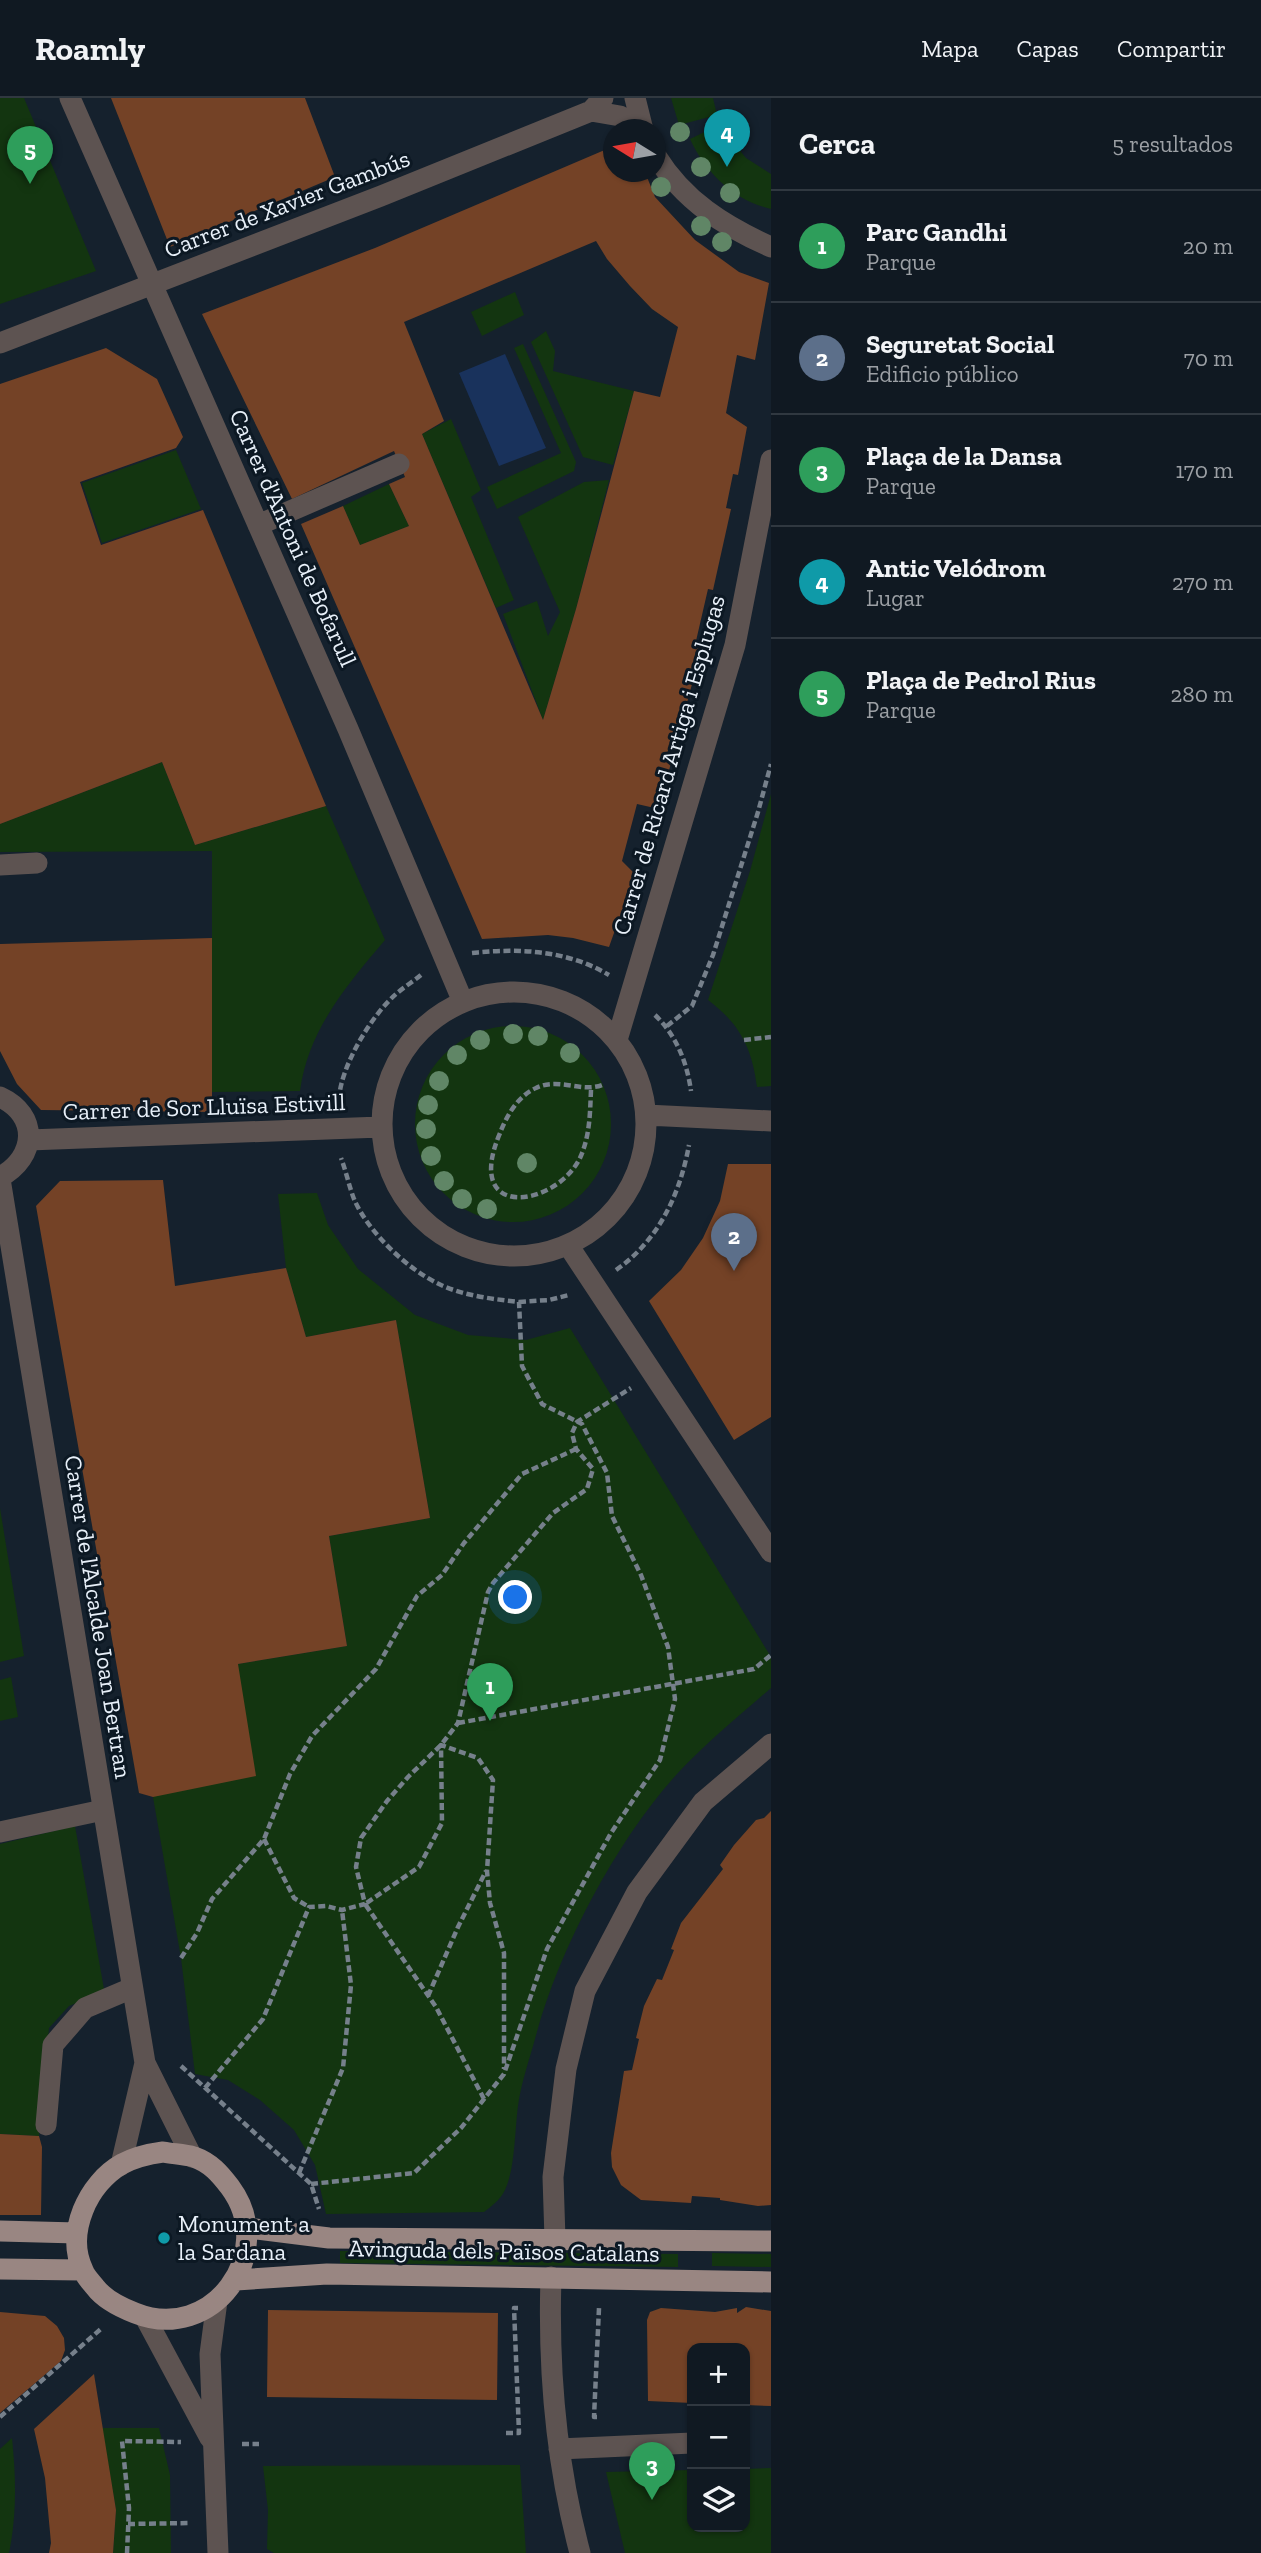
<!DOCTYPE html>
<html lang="es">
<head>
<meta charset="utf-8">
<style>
  body { margin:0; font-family:"Zilla Slab",serif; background:#19222a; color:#f1f3f6 }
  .controls { position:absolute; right:21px; bottom:21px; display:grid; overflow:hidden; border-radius:14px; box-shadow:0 2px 5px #0004 }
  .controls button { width:63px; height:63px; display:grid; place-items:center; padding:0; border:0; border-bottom:2px solid #303840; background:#101922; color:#f1f3f6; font:35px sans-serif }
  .compass { position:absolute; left:603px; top:21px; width:63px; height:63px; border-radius:50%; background:#101922; box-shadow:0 2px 5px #0004; rotate:281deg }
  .you { position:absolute; left:516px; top:1500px; width:24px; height:24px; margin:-18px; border:5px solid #fff; border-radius:50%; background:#1a73e8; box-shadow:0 0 0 10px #1a73e833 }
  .badge { display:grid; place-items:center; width:46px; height:46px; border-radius:50%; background:#1a73e8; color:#fff; font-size:23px; font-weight:700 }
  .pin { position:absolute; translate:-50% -58px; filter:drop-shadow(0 2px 4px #0008) }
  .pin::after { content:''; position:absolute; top:37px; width:24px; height:21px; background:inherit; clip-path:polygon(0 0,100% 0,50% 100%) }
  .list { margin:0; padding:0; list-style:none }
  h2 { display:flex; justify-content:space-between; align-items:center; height:91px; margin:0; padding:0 28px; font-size:30px }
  h2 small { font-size:23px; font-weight:400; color:#9ca0a5 }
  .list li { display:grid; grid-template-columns:46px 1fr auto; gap:21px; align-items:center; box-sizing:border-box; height:112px; padding:0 28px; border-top:2px solid #303840 }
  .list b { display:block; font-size:26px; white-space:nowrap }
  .list p { margin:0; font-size:23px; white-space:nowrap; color:#9ca0a5 }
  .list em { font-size:23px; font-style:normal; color:#9ca0a5 }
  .icon { flex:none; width:38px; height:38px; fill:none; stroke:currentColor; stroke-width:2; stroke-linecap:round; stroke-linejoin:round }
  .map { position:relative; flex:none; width:771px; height:2455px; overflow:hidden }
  header { display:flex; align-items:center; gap:42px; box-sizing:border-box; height:98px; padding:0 35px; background:#101922; border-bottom:2px solid #303840 }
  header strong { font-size:33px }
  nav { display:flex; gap:38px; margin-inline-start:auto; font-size:24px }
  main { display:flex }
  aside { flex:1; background:#101922 }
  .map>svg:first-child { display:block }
</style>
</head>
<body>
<header>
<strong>Roamly</strong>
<nav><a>Mapa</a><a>Capas</a><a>Compartir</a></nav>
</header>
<main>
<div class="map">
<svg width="771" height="2455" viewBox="0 0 771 2455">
  <rect width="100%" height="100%" fill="#15212d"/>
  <!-- green -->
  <path fill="#133510" d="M0,0h24l72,173 -96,33z
    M671,0h42l4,17 -38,10z
    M719,27l27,33 25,16v35c-38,-9 -65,-36 -81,-70z
    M515,194l9,23 -42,21 -11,-24z
    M546,233l9,20 -2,20 81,20 -21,74 -30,-8 -52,-115z
    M523,246l53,118 -2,9 -77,38 -10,-22 74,-34 -47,-105z
    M451,321l30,71 -10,7 43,103 -18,8 -74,-174z
    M176,352l25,59 -99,34 -20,-60z
    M609,382l-33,129 -33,111 -40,-106 34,-13 11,35 12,-24 -42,-95 66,-35z
    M389,386l20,42 -49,19 -17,-39z
    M162,664l33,83 131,-39 59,134c-38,45 -77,90 -85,151l-88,1v-241l-212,1v-28z
    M771,696v292l-14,1c-5,-39 -17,-63 -49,-87l42,-129z
    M415 1026a98 98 0 1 1 196 0a98 98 0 1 1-196 0Z
    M317,1095l11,32 30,44 57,46 53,20 58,5 44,-12 201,329v31c-32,28 -65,55 -94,86 -61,67 -119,177 -142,265 -6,22 -14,44 -17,67 -3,22 -3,59 -11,79 -4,12 -12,19 -23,27l-158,2 -11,-49 -21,-35 -34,-30 -32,-20 -33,-6 -14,-116 -28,-161 85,-133 109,-18 -18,-110 101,-18 -34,-198 -90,17 -20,-69 -8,-74z
    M0,1410l24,148 -24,6z
    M11,1579l7,40 -18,4v-41z
    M75,1728l29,163 -5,5 -30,12 -20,22 -10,108 -39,-2v-290z
    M340,2153l338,3v13l-338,-4z
    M712,2155l59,1v13l-59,-1z
    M102,2330h57l11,47 1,78h-58l3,-43z
    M12,2340c4,39 5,76 -3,115h-9v-104z
    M520,2367l6,88h-252l-7,-4 1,-39 -5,-44z
    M771,2370v85h-146l-19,-81 86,-2v57h53v-58z"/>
  <!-- water -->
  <path fill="#19325c" d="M505,256l41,94 -47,18 -40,-93z"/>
  <!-- building -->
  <path fill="#744226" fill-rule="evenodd" d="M111,0h194l30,79 -165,70z
    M614,48v26h31l10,25 40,43 44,32 30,11 -14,77 -18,-5 -11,58 21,14 -9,48 -5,-1 -7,34 5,1 -18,81 -5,-1 -12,52 7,2 -23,86 -6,-1 -8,30 6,1 -13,50 -22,-5 -15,57 13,13 -26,73 -36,-9 -25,-3 -66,4 -181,-415 42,-18 17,39 49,-19 -20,-42 16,-7 -11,-26 -102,48 -90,-185 173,-66zM596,143l11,18 23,27 22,23 26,18 -18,70 -26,-6 -58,218 -33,111 -121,-286 22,-13 -40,-99z
    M106,250l51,31 26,58 -7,11 -96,34 21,63 102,-35 123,296 -131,39 -33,-83 -162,62v-440z
    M212,840v174l-171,-2 -24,-26 -17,-33v-107z
    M728,1066h43v253l-37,23 -85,-139 32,-31 22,-32 17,-37z
    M163,1082l12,106 111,-18 20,69 90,-17 34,198 -101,18 18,110 -109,18 18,112 -103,21 -14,-4 -103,-587 24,-25z
    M771,1713v394l-13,1 -38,-6v-2l-28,-2 -1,7 -50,-3 -20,-15 -9,-18 -1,-14 13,-82 8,-1 7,-31 -3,-1 8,-32 13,-27 5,1 12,-30 -3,-1 10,-26 42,-54 -3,-4 14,-20 22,-25 8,-2z
    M0,2036l39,2 3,11 -1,68h-41z
    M746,2209l25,4v95l-26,-1v-57h-53v55l-44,-2 -1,-81 3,-8 11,-4 54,4 22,-4v5z
    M268,2212l230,3 -1,87 -230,-3z
    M0,2214l45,4 12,10 7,12 1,12 -4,11 -61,52z
    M94,2276l22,136 -3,43h-64l2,-10 -6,-65 -11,-49z"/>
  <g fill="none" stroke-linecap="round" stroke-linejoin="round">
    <!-- path -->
    <path stroke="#76808b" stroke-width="4.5" stroke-dasharray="7 3.5" stroke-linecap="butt" d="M472,855c47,-5 95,-3 137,22
      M655,917c21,20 32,47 36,76
      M667,928l25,-20 21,-51 45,-143 13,-48
      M744,942l27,-3
      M591,992c-1,23 -1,46 -11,68 -24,49 -118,64 -80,-25 7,-18 18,-37 36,-45 23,-11 45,5 66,-3
      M339,1002c1,-33 32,-84 57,-106 8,-7 18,-13 26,-20
      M616,1172c43,-30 64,-76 73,-125
      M519,1204l30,-2 20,-5
      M458,1625l296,-54 17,-14
      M264,1741l30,59 15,9
      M181,1860l16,-25 15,-34 52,-60 26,-65 22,-38 64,-67 41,-73 25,-21 22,-32 58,-69 54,-25
      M428,1898l30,-69 28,-56
      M181,1968l130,118 8,25
      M205,1990l58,-69 46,-112 17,-1 16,4 23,-6 -9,-37 5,-29 26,-37 21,-24 33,-32 17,-22 30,-131 5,-9 60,-70 34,-24 6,-20 -17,-20 -4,-16 5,-11 54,-34
      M484,2001l-48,-92 -71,-103 54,-37 23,-44 -1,-78 37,13 15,22 -6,91 3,32 14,50v116
      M299,2075l44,-105 8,-83 -9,-75
      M311,2086l103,-11 47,-45 43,-54 43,-125 64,-116 49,-73 15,-61 -7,-52 -27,-72 -29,-59 -5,-43 -25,-49 -40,-20 -20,-38 -3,-64c-26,-3 -54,-6 -78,-17 -33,-15 -73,-53 -87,-86 -5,-13 -8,-28 -13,-41
      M0,2319l102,-89
      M597,2319h-3l5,-109h-2
      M506,2335h13l-5,-125h4
      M242,2346h17
      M128,2426l62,-1
      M127,2455l2,-45 -7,-67 59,1"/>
    <!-- minor -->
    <path stroke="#5d5351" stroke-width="21" d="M70,0l278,631 115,273
      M635,0l8,32
      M591,13l29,5 21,14
      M656,58c28,45 68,70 115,91
      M0,245l381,-147 210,-85 12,-13
      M258,427l141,-61
      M0,767l37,-2
      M382 1026a132 132 0 1 1 264 0a132 132 0 1 1-264 0Z
      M617,942l118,-395 36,-185
      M0,999c39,18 37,60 0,80
      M646,1017l125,6
      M29,1042l352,-13
      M0,1081l145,884 47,94
      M568,1147l203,307
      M0,1734l103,-22
      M46,2027l7,-80 32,-37 47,-20
      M121,2067l24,-102
      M555,2141l-2,-62 13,-108 19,-78 52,-99 66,-90 68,-58
      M551,2179c-3,93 5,186 29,276
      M217,2203l-7,53 8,199
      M145,2219l65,121
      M559,2351l133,-6"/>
    <!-- major -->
    <path stroke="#998682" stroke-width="21" d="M163,2054c10,2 21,2 31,5 17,6 26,17 36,30 49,66 -18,157 -95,126 -13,-5 -31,-14 -40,-26 -4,-5 -10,-11 -12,-17 -18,-37 5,-87 39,-106 13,-7 26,-10 41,-12z
      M248,2130l81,10 442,3
      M0,2133l77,2
      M0,2171l82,1
      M236,2182l91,-6 444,8"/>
  </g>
  <!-- trees -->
  <g fill="#608666">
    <circle cx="680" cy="34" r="10"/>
    <circle cx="701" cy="69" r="10"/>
    <circle cx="661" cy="89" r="10"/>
    <circle cx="730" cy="95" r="10"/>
    <circle cx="701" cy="128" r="10"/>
    <circle cx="722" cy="144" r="10"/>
    <circle cx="513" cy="936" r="10"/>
    <circle cx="538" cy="938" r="10"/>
    <circle cx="480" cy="942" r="10"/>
    <circle cx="570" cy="955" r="10"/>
    <circle cx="457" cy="957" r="10"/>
    <circle cx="439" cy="983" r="10"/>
    <circle cx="428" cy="1007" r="10"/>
    <circle cx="426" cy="1031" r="10"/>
    <circle cx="431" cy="1058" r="10"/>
    <circle cx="527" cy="1065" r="10"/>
    <circle cx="444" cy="1083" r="10"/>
    <circle cx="462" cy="1101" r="10"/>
    <circle cx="487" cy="1111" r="10"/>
  </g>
  <!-- markers -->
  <circle fill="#0f9aa8" stroke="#0c1823" stroke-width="2.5" cx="164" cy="2140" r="7"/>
  <g text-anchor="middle" stroke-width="6" stroke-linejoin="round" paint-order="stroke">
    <!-- street labels -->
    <g font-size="24" fill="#e8f0f9" stroke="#0c1823">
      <text transform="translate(287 106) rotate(-21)" y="8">Carrer de Xavier Gambús</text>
      <text transform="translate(293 440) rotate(66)" y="8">Carrer d'Antoni de Bofarull</text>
      <text transform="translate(669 667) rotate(-74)" y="8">Carrer de Ricard Artiga i Esplugas</text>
      <text transform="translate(204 1009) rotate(-2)" y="8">Carrer de Sor Lluïsa Estivill</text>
      <text transform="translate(98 1519) rotate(81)" y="8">Carrer de l'Alcalde Joan Bertran</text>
      <text transform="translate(504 2153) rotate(1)" y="8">Avinguda dels Països Catalans</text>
    </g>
    <!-- poi labels -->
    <g font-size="24" fill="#e8f0f9" stroke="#0c1823" text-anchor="start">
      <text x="178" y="2134">Monument a<tspan x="178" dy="28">la Sardana</tspan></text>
    </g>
  </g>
</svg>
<div class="controls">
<button>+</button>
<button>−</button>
<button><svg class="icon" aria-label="layers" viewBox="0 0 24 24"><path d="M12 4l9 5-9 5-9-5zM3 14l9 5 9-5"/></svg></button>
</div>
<svg class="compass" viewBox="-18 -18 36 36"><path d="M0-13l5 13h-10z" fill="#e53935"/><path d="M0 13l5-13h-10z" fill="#9ca0a5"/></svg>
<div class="you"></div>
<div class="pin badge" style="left:490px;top:1623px;background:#2e9e5b">1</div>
<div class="pin badge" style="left:734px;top:1173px;background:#5c6f8a">2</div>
<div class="pin badge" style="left:652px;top:2402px;background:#2e9e5b">3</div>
<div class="pin badge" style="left:727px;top:69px;background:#0f9aa8">4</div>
<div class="pin badge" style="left:30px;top:86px;background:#2e9e5b">5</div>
</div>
<aside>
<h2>Cerca<small>5 resultados</small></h2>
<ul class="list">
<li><span class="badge" style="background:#2e9e5b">1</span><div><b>Parc Gandhi</b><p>Parque</p></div><em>20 m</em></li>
<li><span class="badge" style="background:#5c6f8a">2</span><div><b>Seguretat Social</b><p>Edificio público</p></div><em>70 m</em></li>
<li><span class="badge" style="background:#2e9e5b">3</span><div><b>Plaça de la Dansa</b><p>Parque</p></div><em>170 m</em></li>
<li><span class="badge" style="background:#0f9aa8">4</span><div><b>Antic Velódrom</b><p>Lugar</p></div><em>270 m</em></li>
<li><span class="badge" style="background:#2e9e5b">5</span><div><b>Plaça de Pedrol Rius</b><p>Parque</p></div><em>280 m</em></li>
</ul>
</aside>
</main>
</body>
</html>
